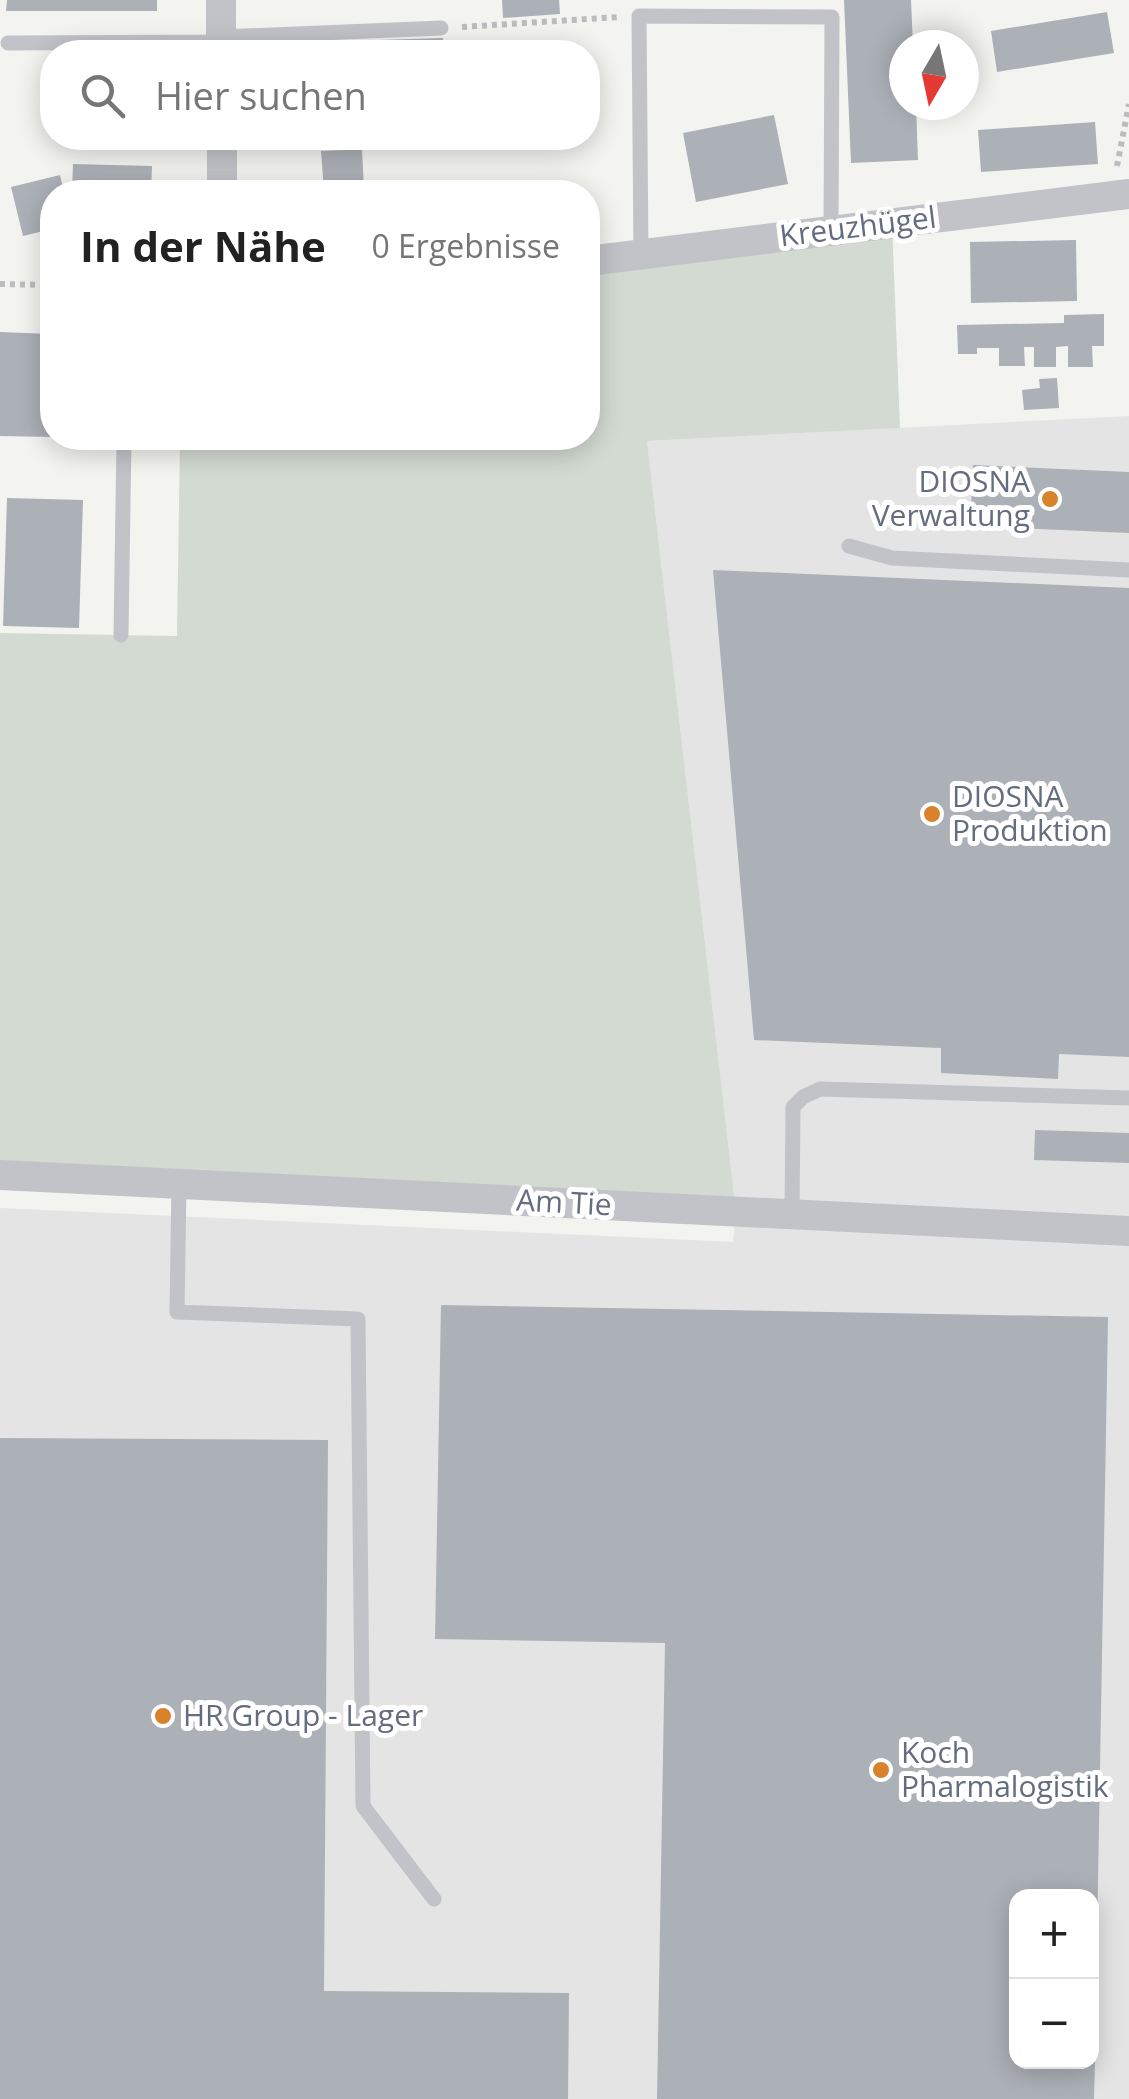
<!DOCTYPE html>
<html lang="de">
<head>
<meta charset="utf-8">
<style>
  body { margin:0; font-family:"Open Sans",sans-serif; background:#f2f2f2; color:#222 }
  .controls { position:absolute; right:30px; bottom:30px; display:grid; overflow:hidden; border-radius:20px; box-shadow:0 5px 25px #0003 }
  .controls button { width:90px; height:90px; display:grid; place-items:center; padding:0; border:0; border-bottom:2px solid #e0e0e0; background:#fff; color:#222; font:50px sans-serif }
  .compass { position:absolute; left:889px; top:30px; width:90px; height:90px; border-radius:50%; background:#fff; box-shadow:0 5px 25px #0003; rotate:189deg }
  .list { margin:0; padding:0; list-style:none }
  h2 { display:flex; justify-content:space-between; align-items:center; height:130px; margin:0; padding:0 40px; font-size:42px }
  h2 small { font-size:32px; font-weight:400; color:#767676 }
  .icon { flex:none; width:55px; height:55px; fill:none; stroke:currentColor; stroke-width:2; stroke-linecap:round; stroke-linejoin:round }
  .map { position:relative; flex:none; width:1129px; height:2099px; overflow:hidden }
  .search { position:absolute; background:#fff; box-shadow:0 5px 25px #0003; left:40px; top:40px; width:560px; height:110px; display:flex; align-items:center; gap:25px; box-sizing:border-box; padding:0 35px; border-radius:40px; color:#767676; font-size:38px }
  .panel { position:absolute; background:#fff; box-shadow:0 5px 25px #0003; left:40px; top:180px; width:560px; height:270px; border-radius:40px }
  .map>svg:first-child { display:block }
</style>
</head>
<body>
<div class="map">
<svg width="1129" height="2099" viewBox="0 0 1129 2099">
  <rect width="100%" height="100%" fill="#f3f4f0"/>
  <!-- built -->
  <path fill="#e3e4e3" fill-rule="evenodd" d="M1129,416v1683h-1129v-891l733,34 3,-30 -89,-771zM1016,1896h76v166h-76z"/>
  <!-- green -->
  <path fill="#d2dad1" d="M892,223l8,205 -253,13 89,771 -736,-36v-543l177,3 3,-198h408v-177z"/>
  <!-- building -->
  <path fill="#acb0b7" d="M7,0h150v11h-151z
    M502,0h57l1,14 -57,4z
    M844,0h67l2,45h-9v60h12l2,55 -67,3z
    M1107,12l7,41 -117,19 -6,-41z
    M443,38l1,14h-97v-11z
    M774,115l14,69 -92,18 -13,-69z
    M1095,122l3,42 -117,8 -3,-42z
    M362,149l2,40 -40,2 -3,-40z
    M73,164l79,2 -1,26h-79z
    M60,175l4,17h-12v37l-29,7 -12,-49z
    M464,184l1,8h-64v-2z
    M1076,240l1,61 -106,2 -1,-61z
    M1104,314v32h-12l1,21h-25v-21l-12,1v20h-22v-20h-10l1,19h-26v-18h-22v6h-19l-1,-29 107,-2v-8z
    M0,332l52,2v103l-52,-1z
    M1057,378l2,30 -35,2 -2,-20 18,-2 -1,-9z
    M973,465l156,7v61l-159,-7z
    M7,498l76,2 -4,128 -76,-2z
    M713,570l416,18v469l-70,-3 -1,25 -117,-6v-25l-187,-8z
    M1035,1130l94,3v30l-95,-3z
    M441,1305l667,12 -13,734h-3v-155h-76v166h79l-1,37h-437l8,-456 -230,-4z
    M0,1438l328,2 -4,551 245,2 -1,106h-568z"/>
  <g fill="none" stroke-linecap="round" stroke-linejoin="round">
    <!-- path -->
    <path stroke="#bbbcbf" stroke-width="6" stroke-dasharray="5 5" stroke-linecap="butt" d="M462,27l157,-10
      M1117,166l12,-62
      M0,284l52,1"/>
    <!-- service -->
    <path stroke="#c2c3c8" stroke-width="15" d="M221,37l220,-9
      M8,43l213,-1
      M641,255l-2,-239 193,1 -1,214
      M849,546l43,12 237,12
      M121,635l3,-197
      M179,1184l-2,128 181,7 5,487 71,93
      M792,1215l1,-108 10,-10 17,-8 309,9"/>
    <!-- minor -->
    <path stroke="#c2c3c8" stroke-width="30" d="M221,0v52
      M222,138v54
      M588,261l541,-67
      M0,1175l1129,56"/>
  </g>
  <!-- markers -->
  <g fill="#d8822c" stroke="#fff" stroke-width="4">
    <circle cx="1050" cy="499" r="10"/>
    <circle cx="932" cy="814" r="10"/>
    <circle cx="163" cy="1716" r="10"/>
    <circle cx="881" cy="1770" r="10"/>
  </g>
  <g text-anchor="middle" stroke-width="10" stroke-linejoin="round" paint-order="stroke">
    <!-- street labels -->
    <g font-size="30" fill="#646c7f" stroke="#fff">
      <text transform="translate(858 227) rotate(-7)" y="10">Kreuzhügel</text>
      <text transform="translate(564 1203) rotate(3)" y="10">Am Tie</text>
    </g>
    <!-- poi labels -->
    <g font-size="30" fill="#646c7f" stroke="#fff" text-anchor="start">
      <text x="1030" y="492" text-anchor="end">DIOSNA<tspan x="1030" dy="34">Verwaltung</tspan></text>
      <text x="952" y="807">DIOSNA<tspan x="952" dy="34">Produktion</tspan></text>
      <text x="183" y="1726">HR Group - Lager</text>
      <text x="901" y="1763">Koch<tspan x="901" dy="34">Pharmalogistik</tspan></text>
    </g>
  </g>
</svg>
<div class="controls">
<button>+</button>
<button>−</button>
</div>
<svg class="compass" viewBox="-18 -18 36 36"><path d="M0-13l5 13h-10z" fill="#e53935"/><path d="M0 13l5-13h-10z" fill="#767676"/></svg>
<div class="search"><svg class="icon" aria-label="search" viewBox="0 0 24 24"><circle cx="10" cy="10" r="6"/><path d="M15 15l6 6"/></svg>Hier suchen</div>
<section class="panel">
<h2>In der Nähe<small>0 Ergebnisse</small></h2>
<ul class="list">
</ul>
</section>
</div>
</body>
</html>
